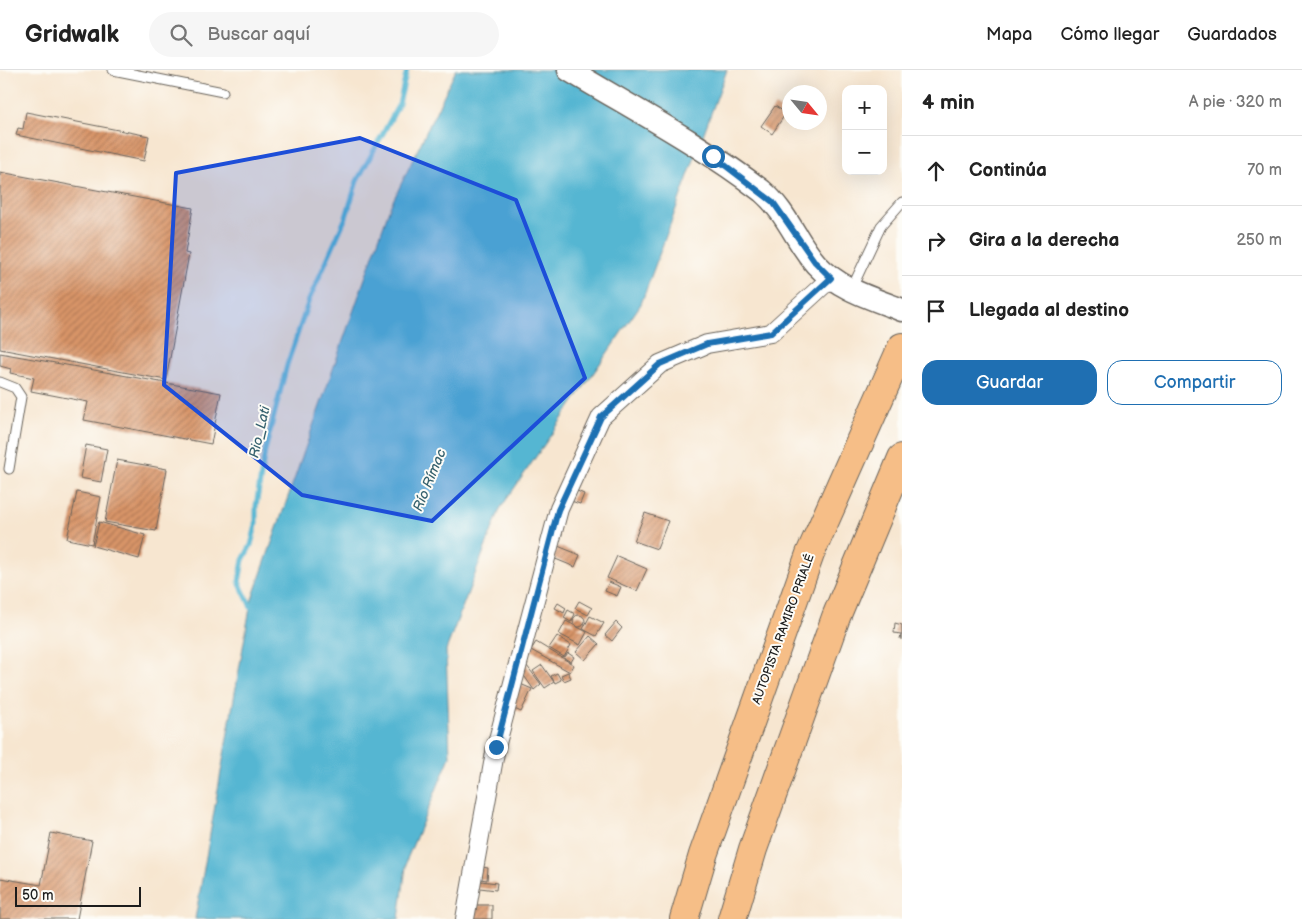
<!DOCTYPE html>
<html lang="es">
<head>
<meta charset="utf-8">
<style>
  body { margin:0; font-family:"Balsamiq Sans",sans-serif; background:#f6f6f6; color:#222 }
  .controls { position:absolute; right:15px; top:15px; display:grid; overflow:hidden; border-radius:10px; box-shadow:0 5px 20px #0002 }
  .controls button { width:45px; height:45px; display:grid; place-items:center; padding:0; border:0; border-bottom:1px solid #e0e0e0; background:#fff; color:#222; font:25px sans-serif }
  .compass { position:absolute; left:782px; top:15px; width:45px; height:45px; border-radius:50%; background:#fff; box-shadow:0 5px 20px #0002; rotate:119deg }
  .scale { position:absolute; left:15px; bottom:12px; width:126px; box-sizing:border-box; padding-left:5px; border:2px solid #1c1c1c; border-top:0; font-size:14px; line-height:18px; white-space:nowrap; color:#1c1c1c; -webkit-text-stroke:4px #fdfcf7; paint-order:stroke }
  .stop { position:absolute; width:15px; height:15px; margin:-11px; border:4px solid #1f6fb2; border-radius:50%; background:#fff }
  .stop.end { background:#1f6fb2; border-color:#fff; box-shadow:0 1px 5px #0008 }
  .list { margin:0; padding:0; list-style:none }
  h2 { display:flex; justify-content:space-between; align-items:center; height:65px; margin:0; padding:0 20px; font-size:21px }
  h2 small { font-size:16px; font-weight:400; color:#767676 }
  .list li { display:grid; grid-template-columns:32px 1fr auto; gap:15px; align-items:center; box-sizing:border-box; height:70px; padding:0 20px; border-top:1px solid #e0e0e0 }
  .list b { display:block; font-size:19px; white-space:nowrap }
  .list em { font-size:16px; font-style:normal; color:#767676 }
  .actions { display:flex; gap:10px; padding:15px 20px }
  .actions a { flex:1; padding:11px 0; border:1px solid #1f6fb2; border-radius:15px; text-align:center; font-size:18px; color:#1f6fb2 }
  .actions .main { background:#1f6fb2; color:#fff }
  .icon { flex:none; width:28px; height:28px; fill:none; stroke:currentColor; stroke-width:2; stroke-linecap:round; stroke-linejoin:round }
  .map { position:relative; flex:none; width:902px; height:849px; overflow:hidden }
  header { display:flex; align-items:center; gap:30px; box-sizing:border-box; height:70px; padding:0 25px; background:#fff; border-bottom:1px solid #e0e0e0 }
  header strong { font-size:24px }
  nav { display:flex; gap:28px; margin-inline-start:auto; font-size:18px }
  .search { width:350px; height:45px; background:#f6f6f6; display:flex; align-items:center; gap:12px; box-sizing:border-box; padding:0 18px; border-radius:28px; color:#767676; font-size:19px }
  main { display:flex }
  aside { flex:1; background:#fff }
  .map>svg:first-child { display:block }
</style>
</head>
<body>
<header>
<strong>Gridwalk</strong>
<div class="search"><svg class="icon" aria-label="search" viewBox="0 0 24 24"><circle cx="10" cy="10" r="6"/><path d="M15 15l6 6"/></svg>Buscar aquí</div>
<nav><a>Mapa</a><a>Cómo llegar</a><a>Guardados</a></nav>
</header>
<main>
<div class="map">
<svg width="902" height="849" viewBox="0 0 902 849">
  <defs>
    <pattern id="building-hatch" width="6" height="6" patternUnits="userSpaceOnUse" patternTransform="scale(1.25)"><rect width="6" height="6" fill="#d89468"/><path d="M-1 1l2-2M0 6l6-6M5 7l2-2" fill="none" stroke="#ae7855"/></pattern>
  </defs>
  <rect width="100%" height="100%" fill="#fdfcf7"/>
  <filter id="ink" filterUnits="userSpaceOnUse"><feTurbulence type="fractalNoise" baseFrequency=".02" numOctaves="2"/><feDisplacementMap in="SourceGraphic" scale="10" xChannelSelector="R" yChannelSelector="G"/><feConvolveMatrix kernelMatrix="1 2 1 2 8 2 1 2 1" color-interpolation-filters="sRGB"/></filter>
  <filter id="wash" filterUnits="userSpaceOnUse"><feTurbulence type="fractalNoise" baseFrequency=".0096" numOctaves="4" result="noise"/><feDisplacementMap in="SourceGraphic" scale="20" xChannelSelector="R" yChannelSelector="G"/><feGaussianBlur stdDeviation="1.12" result="paint"/><feColorMatrix in="noise" values="0 0 0 0 0 0 0 0 0 0 0 0 0 0 0 0 0 1.4 0 .05"/><feComposite in="paint" operator="in"/></filter>
  <g filter="url(#wash)">
    <rect width="100%" height="100%" fill="#f7e6d0"/>
    <!-- water -->
    <path fill="#54b6d2" stroke="#386977" d="M456,0h271l-86,234 -141,205 -54,141 4,107 -43,102 -8,60h-204l56,-317 139,-395z"/>
    <g fill="none" stroke-linecap="round" stroke-linejoin="round">
      <!-- stream -->
      <path stroke="#54b6d2" stroke-width="5" d="M253,541l-14,-29 4,-22 8,-15 5,-20v-19l9,-55 22,-86 22,-65 37,-83 11,-36 42,-77 8,-34"/>
    </g>
    <g id="blocks">
      <!-- building -->
      <path fill="url(#building-hatch)" d="M775,36l11,7 -14,21 -11,-8z
        M26,42l123,24 -5,25 -128,-26 2,-7 5,1z
        M0,102l193,36 -8,45 4,1 -23,126 -166,-31z
        M0,283l221,40 -10,51 -127,-24 4,-18 -57,-11 3,-13 -24,-5 1,-4 -11,-3z
        M86,375l21,4 -6,33 -21,-4z
        M117,390l50,9 -11,62 -51,-9z
        M575,420l9,4 -4,10 -9,-3z
        M77,422l24,5 -9,47 -25,-5z
        M645,443l23,8 -11,28 -23,-8z
        M99,452l46,13 -6,24 -46,-13z
        M558,476l22,9 -5,12 -22,-9z
        M617,486l30,13 -10,22 -30,-13z
        M609,512l12,5 -4,9 -12,-5z
        M579,531l13,7 -4,7 -13,-7z
        M558,533l8,5 -2,5 -9,-5z
        M568,540l7,4 -4,8 -7,-4z
        M573 551a6 6 0 1 1 12 0a6 6 0 1 1-12 0Z
        M590,546l14,7 -8,13 -13,-7z
        M566,551l21,11 -7,13 -21,-11z
        M616,552l6,6 -10,13 -7,-6z
        M895,553l7,2v14h-2l1,-5 -7,-1z
        M557,566l14,9 -7,12 -15,-9z
        M590,566l9,8 -14,16 -9,-8z
        M536,572l38,23 -4,7 -39,-22z
        M568,583l6,4 -3,5 -7,-4z
        M523,591l18,23 -7,6 -16,-23z
        M542,595l12,17 -9,6 -12,-17z
        M568,602l3,6 -7,3 -3,-6z
        M557,603l4,7 -6,3 -4,-7z
        M518,613l14,6 -11,23 -13,-6z
        M51,763l41,8 -15,78h-77v-41l41,7z
        M475,796l13,2 -1,12 -13,-2z
        M473,810l24,3 -1,7 -24,-3z
        M468,835h24v14h-25z"/>
    </g>
  </g>
  <g filter="url(#ink)">
    <use href="#blocks" fill-opacity="0" stroke="#69635b" stroke-width="1"/>
    <g fill="none" stroke-linecap="round" stroke-linejoin="round">
      <defs>
        <path id="service" d="M113,0l110,22
          M851,220l30,-64 21,-24
          M0,312l15,6 6,9 -12,72"/>
        <path id="minor" d="M465,849l31,-172 63,-238 42,-92 59,-53 47,-20 64,-11 60,-55"/>
        <path id="tertiary" d="M569,0c65,39 133,75 193,121 24,20 34,50 54,73 23,25 55,34 86,46"/>
        <path id="trunk" d="M684,849l19,-64 107,-301 92,-207
          M732,849l21,-70 83,-232 66,-159"/>
      </defs>
      <!-- service casing -->
      <use href="#service" stroke="#69635b" stroke-width="11"/>
      <!-- minor casing -->
      <use href="#minor" stroke="#69635b" stroke-width="20"/>
      <!-- tertiary casing -->
      <use href="#tertiary" stroke="#69635b" stroke-width="25"/>
      <!-- trunk casing -->
      <use href="#trunk" stroke="#69635b" stroke-width="30"/>
      <!-- service -->
      <use href="#service" stroke="#fff" stroke-width="9"/>
      <!-- minor -->
      <use href="#minor" stroke="#fff" stroke-width="18"/>
      <!-- tertiary -->
      <use href="#tertiary" stroke="#fff" stroke-width="22"/>
      <!-- trunk -->
      <use href="#trunk" stroke="#f6be87" stroke-width="28"/>
    </g>
  </g>
  <g fill="none" stroke-linecap="round" stroke-linejoin="round" filter="url(#ink)">
    <!-- route -->
    <path stroke="#1f6fb2" stroke-width="6" d="M496,677l62,-237 43,-93 59,-53 47,-20 64,-11 60,-55 -16,-16 -42,-60 -60,-46"/>
  </g>
  <!-- marked area -->
  <path fill="#1d4ed8" fill-opacity="0.2" stroke="#1d4ed8" stroke-width="4" stroke-linejoin="round" d="M360,68l156,62 69,178 -153,143 -130,-26 -138,-110 12,-212z"/>
  <g text-anchor="middle" stroke-width="4" stroke-linejoin="round" paint-order="stroke">
    <!-- street labels -->
    <g font-size="12" fill="#1c1c1c" stroke="#fdfcf7">
      <text transform="translate(783 559) rotate(-70)" y="4">AUTOPISTA RAMIRO PRIALÉ</text>
    </g>
    <!-- water labels -->
    <g font-size="14" font-style="italic" fill="#35616e" stroke="#fdfcf7">
      <text transform="translate(259 362) rotate(-77)" y="5">Rio_Lati</text>
      <text transform="translate(429 410) rotate(-68)" y="5">Río Rímac</text>
    </g>
  </g>
</svg>
<div class="controls">
<button>+</button>
<button>−</button>
</div>
<svg class="compass" viewBox="-18 -18 36 36"><path d="M0-13l5 13h-10z" fill="#e53935"/><path d="M0 13l5-13h-10z" fill="#767676"/></svg>
<div class="scale">50 m</div>
<div class="stop" style="left:713px;top:86px"></div>
<div class="stop end" style="left:496px;top:677px"></div>
</div>
<aside>
<h2>4 min<small>A pie · 320 m</small></h2>
<ul class="list">
<li><svg class="icon" aria-label="ahead" viewBox="0 0 24 24"><path d="M12 20V5M6 11l6-6 6 6"/></svg><div><b>Continúa</b></div><em>70 m</em></li>
<li><svg class="icon" aria-label="right" viewBox="0 0 24 24"><path d="M7 20v-9h11M14 6l5 5-5 5"/></svg><div><b>Gira a la derecha</b></div><em>250 m</em></li>
<li><svg class="icon" aria-label="arrive" viewBox="0 0 24 24"><path d="M6 21V4h12l-3 4 3 4H6"/></svg><div><b>Llegada al destino</b></div></li>
</ul>
<div class="actions"><a class="main">Guardar</a><a>Compartir</a></div>
</aside>
</main>
</body>
</html>
